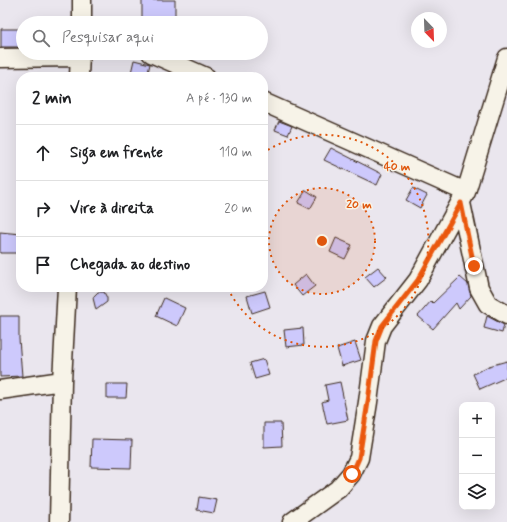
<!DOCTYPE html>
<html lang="pt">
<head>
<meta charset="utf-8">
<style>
  body { margin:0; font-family:Mynerve,sans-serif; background:#f2f2f2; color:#202124 }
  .controls { position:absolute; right:12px; bottom:12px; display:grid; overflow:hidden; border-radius:8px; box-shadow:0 4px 16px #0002 }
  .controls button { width:36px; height:36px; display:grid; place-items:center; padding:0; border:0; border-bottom:1px solid #e0e0e0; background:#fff; color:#202124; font:20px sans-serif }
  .compass { position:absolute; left:411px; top:12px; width:36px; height:36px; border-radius:50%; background:#fff; box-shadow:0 4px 16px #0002; rotate:157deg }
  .stop { position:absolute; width:12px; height:12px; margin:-9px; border:3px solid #ea580c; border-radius:50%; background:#fff }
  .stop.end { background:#ea580c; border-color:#fff; box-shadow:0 1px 4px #0008 }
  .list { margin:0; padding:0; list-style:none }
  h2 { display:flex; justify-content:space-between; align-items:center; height:52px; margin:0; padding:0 16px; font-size:17px }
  h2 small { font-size:13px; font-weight:400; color:#757577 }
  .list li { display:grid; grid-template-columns:26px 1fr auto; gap:12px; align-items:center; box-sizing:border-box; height:56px; padding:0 16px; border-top:1px solid #e0e0e0 }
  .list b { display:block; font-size:15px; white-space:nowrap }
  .list em { font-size:13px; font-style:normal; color:#757577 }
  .icon { flex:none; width:22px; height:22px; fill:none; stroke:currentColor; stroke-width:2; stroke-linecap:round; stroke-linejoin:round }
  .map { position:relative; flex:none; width:507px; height:522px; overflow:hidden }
  .search { position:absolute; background:#fff; box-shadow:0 4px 16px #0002; left:16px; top:16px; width:252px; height:44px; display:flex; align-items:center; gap:10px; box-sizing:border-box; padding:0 14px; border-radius:22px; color:#757577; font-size:15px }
  .panel { position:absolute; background:#fff; box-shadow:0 4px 16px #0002; left:16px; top:72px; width:252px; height:220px; border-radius:16px }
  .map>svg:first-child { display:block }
</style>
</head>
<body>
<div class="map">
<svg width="507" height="522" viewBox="0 0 507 522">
  <rect width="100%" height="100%" fill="#eae6ee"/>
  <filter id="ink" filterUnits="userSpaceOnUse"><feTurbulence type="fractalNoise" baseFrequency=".025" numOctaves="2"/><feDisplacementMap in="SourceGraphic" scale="8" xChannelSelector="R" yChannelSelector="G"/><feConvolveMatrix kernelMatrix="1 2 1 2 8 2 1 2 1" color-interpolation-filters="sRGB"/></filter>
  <g filter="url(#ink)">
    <!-- building -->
    <path fill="#cdc9fc" stroke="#3b2a1e" d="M142,0h33v18l-33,1z
      M1,29h22v18h-22z
      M134,60l16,4 -3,13h-17z
      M279,121l13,5 -4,9 -13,-5z
      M331,148l51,26 -5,11 -53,-25z
      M413,188l14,7 -7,13 -14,-8z
      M306,190l11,7 -7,12 -12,-6z
      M0,232l21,2v19h-21z
      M336,238l16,7 -7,14 -15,-7z
      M378,267l9,10 -13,10 -9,-10z
      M306,274l9,12 -13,10 -9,-11z
      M460,277l8,7 3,12 -12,13 -3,-6 -23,26 -15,-13 13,-15 2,2z
      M265,291l5,16 -18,6 -5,-17z
      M98,292h6l3,6v4l-11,8 -3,-12 1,-2z
      M164,298l21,10 -8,18 -21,-10z
      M0,316h19v23l3,37 -22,1z
      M487,316l17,9 -2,8 -18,-5z
      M303,328l1,17 -18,2 -2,-17z
      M355,342l6,18 -19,6 -5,-18z
      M264,359l5,16 -14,4 -5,-16z
      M507,361v16l-27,12 -7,-15 16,-8z
      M340,382l8,38 -21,4 -5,-22 6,-2 -3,-15z
      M107,384h20l-1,14h-19z
      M264,423h17l1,23 -18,1z
      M92,439l40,1 -1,28 -40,-1z
      M199,497l18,3 -3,13 -17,-3z"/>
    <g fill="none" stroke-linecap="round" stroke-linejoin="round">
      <defs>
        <path id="street" d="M82,23v-23
          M151,53l55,24
          M0,58l79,-1
          M79,77l1,-24
          M263,102l203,90
          M461,203l18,85 9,16 19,11
          M0,390l62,-9
          M59,522l3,-141 5,-94
          M292,522l46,-33 13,-15 8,-16 9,-56 8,-61 6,-15 36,-46 48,-88 41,-134"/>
      </defs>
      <!-- street casing -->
      <use href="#street" stroke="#3b2a1e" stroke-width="21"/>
      <!-- street -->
      <use href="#street" stroke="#f7f3e8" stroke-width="18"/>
    </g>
  </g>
  <g fill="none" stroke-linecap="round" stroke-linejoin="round" filter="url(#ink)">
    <!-- route -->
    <path stroke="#ea580c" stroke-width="5" d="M352,474l7,-16 9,-56 8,-61 6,-15 36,-46 43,-77 13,63"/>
  </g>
  <!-- distance rings -->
  <circle cx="322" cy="241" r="53" fill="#df570d" fill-opacity=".12"/>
  <g fill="none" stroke="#df570d" stroke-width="2" stroke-dasharray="2 4">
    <circle cx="322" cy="241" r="53"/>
    <path d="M263 153A106 106 0 1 1 227 287"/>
  </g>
  <circle cx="322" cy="241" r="6" fill="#df570d" stroke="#f7f3e8" stroke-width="2"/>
  <g font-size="12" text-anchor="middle" font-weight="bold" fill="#df570d" stroke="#f7f3e8" stroke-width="3" stroke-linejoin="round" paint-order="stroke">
    <text x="397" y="170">40 m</text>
    <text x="359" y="208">20 m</text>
  </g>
</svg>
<div class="controls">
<button>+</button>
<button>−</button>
<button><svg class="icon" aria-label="layers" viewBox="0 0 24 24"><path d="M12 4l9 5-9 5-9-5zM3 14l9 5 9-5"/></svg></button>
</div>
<svg class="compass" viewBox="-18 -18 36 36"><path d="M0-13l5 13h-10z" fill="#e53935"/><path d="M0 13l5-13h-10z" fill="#757577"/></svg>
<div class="stop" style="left:352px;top:474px"></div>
<div class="stop end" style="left:474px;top:266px"></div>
<div class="search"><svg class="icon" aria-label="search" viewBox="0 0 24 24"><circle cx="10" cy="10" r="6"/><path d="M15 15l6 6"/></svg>Pesquisar aqui</div>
<section class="panel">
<h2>2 min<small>A pé · 130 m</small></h2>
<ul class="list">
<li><svg class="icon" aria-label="ahead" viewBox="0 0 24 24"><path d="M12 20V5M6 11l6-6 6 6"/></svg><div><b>Siga em frente</b></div><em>110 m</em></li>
<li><svg class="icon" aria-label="right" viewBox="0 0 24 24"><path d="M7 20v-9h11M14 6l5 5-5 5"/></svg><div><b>Vire à direita</b></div><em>20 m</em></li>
<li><svg class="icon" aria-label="arrive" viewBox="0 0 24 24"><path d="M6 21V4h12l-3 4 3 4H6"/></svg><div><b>Chegada ao destino</b></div></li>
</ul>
</section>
</div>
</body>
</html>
